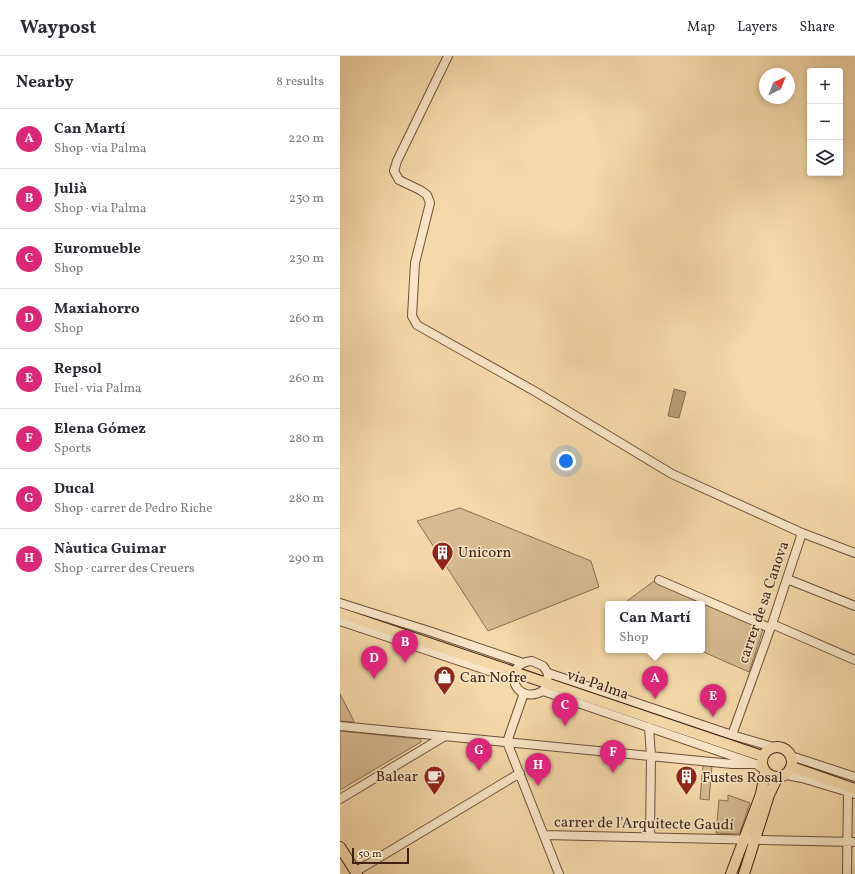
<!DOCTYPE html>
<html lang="en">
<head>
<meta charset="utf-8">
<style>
  body { margin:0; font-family:Vollkorn,serif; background:#f7f7f7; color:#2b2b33 }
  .controls { position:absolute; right:12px; top:12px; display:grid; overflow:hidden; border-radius:4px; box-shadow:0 2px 6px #0003 }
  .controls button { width:36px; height:36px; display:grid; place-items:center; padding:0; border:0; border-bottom:1px solid #e1e1e2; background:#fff; color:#2b2b33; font:20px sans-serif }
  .compass { position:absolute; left:419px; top:12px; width:36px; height:36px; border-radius:50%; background:#fff; box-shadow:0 2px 6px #0003; rotate:43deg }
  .scale { position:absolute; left:12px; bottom:10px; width:57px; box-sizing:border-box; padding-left:4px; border:2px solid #412213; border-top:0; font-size:11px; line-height:14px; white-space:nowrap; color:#412213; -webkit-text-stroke:3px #f9e6c8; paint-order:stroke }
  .you { position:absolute; left:226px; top:405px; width:14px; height:14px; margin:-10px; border:3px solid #fff; border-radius:50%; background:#1a73e8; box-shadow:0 0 0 6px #1a73e833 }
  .badge { display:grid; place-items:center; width:26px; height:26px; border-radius:50%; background:#db2777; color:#fff; font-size:13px; font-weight:700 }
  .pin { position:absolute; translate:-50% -33px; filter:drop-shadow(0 1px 2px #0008) }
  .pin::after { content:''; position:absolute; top:21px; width:14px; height:12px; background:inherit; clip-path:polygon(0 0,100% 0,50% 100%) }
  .popup { position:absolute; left:265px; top:545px; width:100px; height:52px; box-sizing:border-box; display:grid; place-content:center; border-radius:4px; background:#fff; filter:drop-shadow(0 1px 3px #0005); font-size:13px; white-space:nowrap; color:#7c7c81 }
  .popup b { font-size:15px; color:#2b2b33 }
  .popup::after { content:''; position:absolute; left:50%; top:100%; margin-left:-8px; border:8px solid transparent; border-top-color:#fff }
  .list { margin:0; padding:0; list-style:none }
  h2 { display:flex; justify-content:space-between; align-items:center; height:52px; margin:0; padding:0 16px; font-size:17px }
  h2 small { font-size:13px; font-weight:400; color:#7c7c81 }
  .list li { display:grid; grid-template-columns:26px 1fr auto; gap:12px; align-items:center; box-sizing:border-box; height:60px; padding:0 16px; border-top:1px solid #e1e1e2 }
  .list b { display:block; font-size:15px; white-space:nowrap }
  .list p { margin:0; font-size:13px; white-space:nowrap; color:#7c7c81 }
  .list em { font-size:13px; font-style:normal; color:#7c7c81 }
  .icon { flex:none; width:22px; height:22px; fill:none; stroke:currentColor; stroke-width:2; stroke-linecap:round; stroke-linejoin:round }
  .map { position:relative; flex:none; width:515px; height:818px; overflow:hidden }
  header { display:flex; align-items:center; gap:24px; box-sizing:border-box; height:56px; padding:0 20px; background:#fff; border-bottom:1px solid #e1e1e2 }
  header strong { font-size:19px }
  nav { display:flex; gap:22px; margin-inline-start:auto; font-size:14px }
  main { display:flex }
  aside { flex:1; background:#fff }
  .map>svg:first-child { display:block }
</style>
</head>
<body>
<header>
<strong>Waypost</strong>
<nav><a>Map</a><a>Layers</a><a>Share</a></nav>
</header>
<main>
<aside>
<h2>Nearby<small>8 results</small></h2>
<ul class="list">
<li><span class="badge">A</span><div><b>Can Martí</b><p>Shop · via Palma</p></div><em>220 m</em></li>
<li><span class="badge">B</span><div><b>Julià</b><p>Shop · via Palma</p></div><em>230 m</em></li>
<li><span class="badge">C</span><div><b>Euromueble</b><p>Shop</p></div><em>230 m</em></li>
<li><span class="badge">D</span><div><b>Maxiahorro</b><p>Shop</p></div><em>260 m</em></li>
<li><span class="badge">E</span><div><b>Repsol</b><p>Fuel · via Palma</p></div><em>260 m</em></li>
<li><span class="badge">F</span><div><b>Elena Gómez</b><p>Sports</p></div><em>280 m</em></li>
<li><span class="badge">G</span><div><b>Ducal</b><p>Shop · carrer de Pedro Riche</p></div><em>280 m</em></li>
<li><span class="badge">H</span><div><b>Nàutica Guimar</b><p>Shop · carrer des Creuers</p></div><em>290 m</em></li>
</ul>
</aside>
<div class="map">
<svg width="515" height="818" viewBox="0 0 515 818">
  <rect width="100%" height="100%" fill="#f6d9aa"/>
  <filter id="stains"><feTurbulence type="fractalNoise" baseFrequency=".005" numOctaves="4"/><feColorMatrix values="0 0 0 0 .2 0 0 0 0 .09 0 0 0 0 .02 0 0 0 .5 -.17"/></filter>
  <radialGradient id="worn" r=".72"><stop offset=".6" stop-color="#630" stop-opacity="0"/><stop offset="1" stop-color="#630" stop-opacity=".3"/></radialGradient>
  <!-- green -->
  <path fill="#d7ba90" stroke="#8c6e52" d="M120,452l131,53 8,26 -111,44 -71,-110z
    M314,525l107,46 2,3 -14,42 -50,-22h3v-46h-79z
    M0,638l14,27v1l-14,-1z
    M0,675l80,8 1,1v2l-81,48z
    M363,709l9,1 -3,34 -9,-1z
    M388,739l22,8 -10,29 -3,2 -21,-1 3,-33 9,1z"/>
  <!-- water -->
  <path fill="#b89b77" stroke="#886b4f" d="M334,333l12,3 -7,26 -11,-2z"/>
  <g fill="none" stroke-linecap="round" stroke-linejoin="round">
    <defs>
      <path id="minor" d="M108,0l-51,105 -3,10 5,9 21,10 7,5 3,8 -15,60 -3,53 5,9 119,67 136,82 130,59
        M447,523l68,27
        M319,524l111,48
        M0,547l92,29 91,31
        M0,565l173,58
        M432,568l83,36
        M192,605l11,5 5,7 -1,10 -4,8c-30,16 -42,-28 -11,-30z
        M208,617l184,62 41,12
        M203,635l213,73 7,5
        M184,637l-17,49 52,132
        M0,670l392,38h24
        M309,671l2,29 -1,81
        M392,679l40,-111 30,-91 53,20
        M451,700l64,21
        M446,719l16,3 53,16
        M0,743l105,-63
        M204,779l311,7
        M15,816l165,-99
        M507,818l1,-82"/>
      <path id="major" d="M0,557l422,143
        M422 706a15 15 0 1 1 30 0a15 15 0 1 1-30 0Z
        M452,711l63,22
        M0,791l17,27
        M391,818l30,-80 4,-21
        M404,818l25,-79 8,-17"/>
    </defs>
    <!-- minor casing -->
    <use href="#minor" stroke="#6e5039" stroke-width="10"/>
    <!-- major casing -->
    <use href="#major" stroke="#412213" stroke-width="12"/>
    <!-- minor -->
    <use href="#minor" stroke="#f9e6c8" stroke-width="8"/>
    <!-- major -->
    <use href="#major" stroke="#f6d9aa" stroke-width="10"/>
  </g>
  <!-- icons -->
  <defs>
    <symbol id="building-pin" viewBox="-11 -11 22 30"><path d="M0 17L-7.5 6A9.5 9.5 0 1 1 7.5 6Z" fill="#8f2418" stroke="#f9e6c8"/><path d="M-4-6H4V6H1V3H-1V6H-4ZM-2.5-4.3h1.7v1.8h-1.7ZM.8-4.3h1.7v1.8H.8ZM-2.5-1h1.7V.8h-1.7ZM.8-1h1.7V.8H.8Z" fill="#fff"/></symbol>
    <symbol id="shop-pin" viewBox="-11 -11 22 30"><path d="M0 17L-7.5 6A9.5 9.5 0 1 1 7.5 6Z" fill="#8f2418" stroke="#f9e6c8"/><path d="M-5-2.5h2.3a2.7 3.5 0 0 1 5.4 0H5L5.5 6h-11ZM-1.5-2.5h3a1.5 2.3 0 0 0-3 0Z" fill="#fff"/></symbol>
    <symbol id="cafe-pin" viewBox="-11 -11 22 30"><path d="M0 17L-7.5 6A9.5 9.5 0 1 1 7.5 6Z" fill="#8f2418" stroke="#f9e6c8"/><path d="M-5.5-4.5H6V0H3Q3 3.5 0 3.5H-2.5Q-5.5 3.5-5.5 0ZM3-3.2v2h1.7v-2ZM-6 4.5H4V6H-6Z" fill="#fff"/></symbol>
  </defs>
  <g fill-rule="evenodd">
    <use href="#building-pin" x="90" y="484" width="25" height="34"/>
    <use href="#shop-pin" x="92" y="608" width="25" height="34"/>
    <use href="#cafe-pin" x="82" y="708" width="25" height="34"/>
    <use href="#building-pin" x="334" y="708" width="25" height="34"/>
  </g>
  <g text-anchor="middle" stroke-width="3" stroke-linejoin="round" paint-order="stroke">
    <!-- poi labels -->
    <g font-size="15" fill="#412213" stroke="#f9e6c8" text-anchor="start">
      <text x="118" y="501">Unicorn</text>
      <text x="120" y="626">Can Nofre</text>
      <text x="78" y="725" text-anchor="end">Balear</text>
      <text x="362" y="726">Fustes Rosal</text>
    </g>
    <!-- street labels -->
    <g font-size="15" fill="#412213" stroke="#f9e6c8">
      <text transform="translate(423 546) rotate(-71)" y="5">carrer de sa Canova</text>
      <text transform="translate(258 628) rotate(19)" y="5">via Palma</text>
      <text transform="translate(304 767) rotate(1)" y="5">carrer de l'Arquitecte Gaudí</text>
    </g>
  </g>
  <rect width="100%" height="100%" filter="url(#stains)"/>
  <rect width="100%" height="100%" fill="url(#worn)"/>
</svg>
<div class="controls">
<button>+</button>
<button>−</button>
<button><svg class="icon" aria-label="layers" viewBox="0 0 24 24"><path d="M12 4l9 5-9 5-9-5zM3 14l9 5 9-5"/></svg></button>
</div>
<svg class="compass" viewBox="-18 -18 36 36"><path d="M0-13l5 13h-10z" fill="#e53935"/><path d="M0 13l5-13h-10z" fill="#7c7c81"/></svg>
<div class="scale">50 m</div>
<div class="you"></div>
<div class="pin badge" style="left:315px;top:643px">A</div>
<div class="popup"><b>Can Martí</b>Shop</div>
<div class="pin badge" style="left:65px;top:607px">B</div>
<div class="pin badge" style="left:225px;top:670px">C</div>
<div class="pin badge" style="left:34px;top:623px">D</div>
<div class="pin badge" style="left:373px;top:661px">E</div>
<div class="pin badge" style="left:273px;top:717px">F</div>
<div class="pin badge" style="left:139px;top:715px">G</div>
<div class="pin badge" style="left:198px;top:730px">H</div>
</div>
</main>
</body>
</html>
